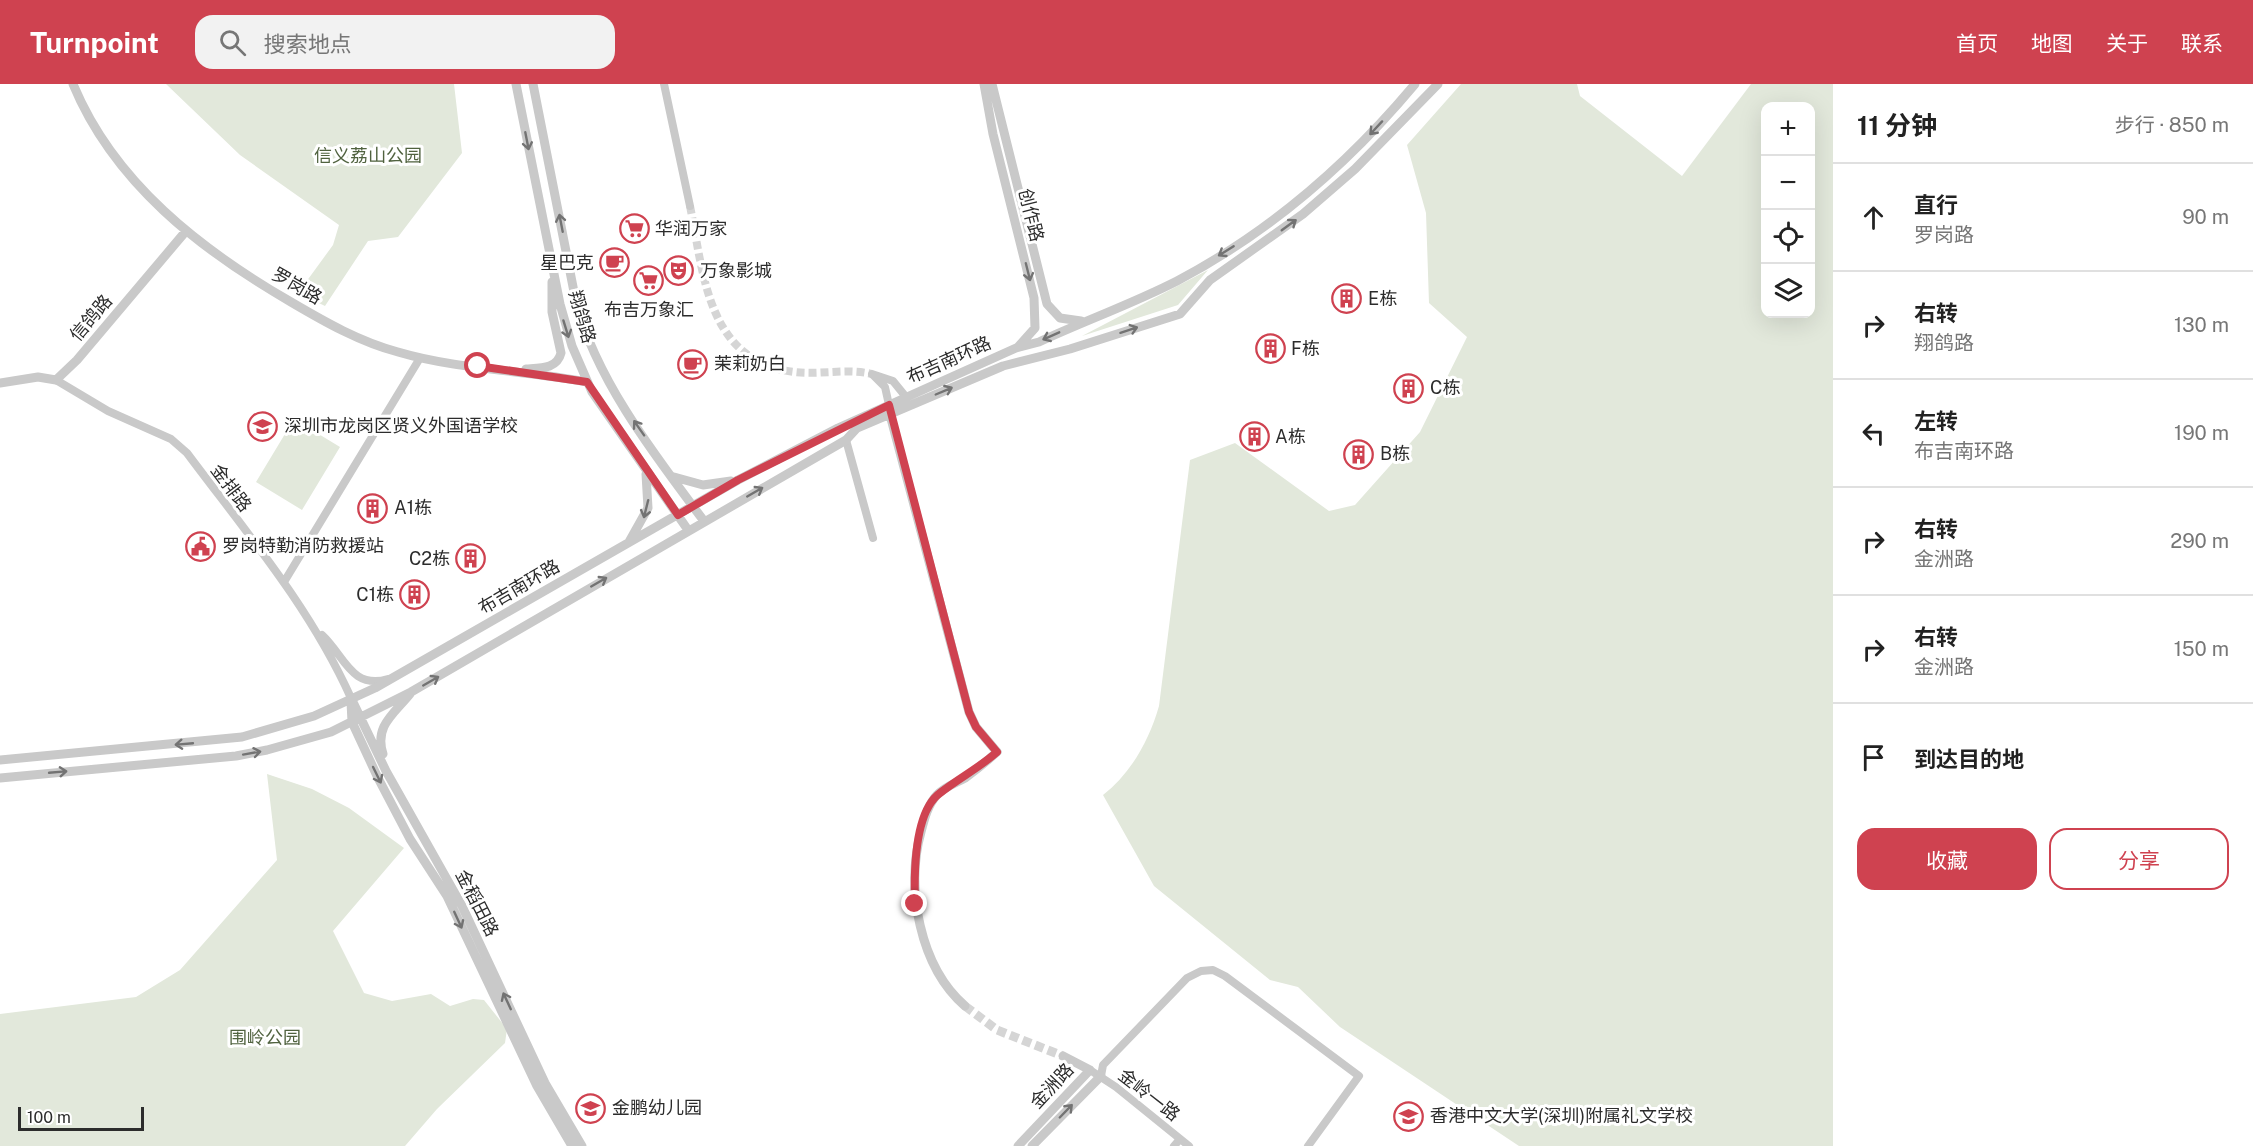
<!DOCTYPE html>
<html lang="zh">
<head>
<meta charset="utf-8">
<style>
  body { margin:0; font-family:"Public Sans","Noto Sans SC",sans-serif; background:#f2f2f2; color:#222 }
  .controls { position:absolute; right:18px; top:18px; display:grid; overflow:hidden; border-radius:12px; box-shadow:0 6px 24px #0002 }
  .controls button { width:54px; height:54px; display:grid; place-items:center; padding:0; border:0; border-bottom:2px solid #e0e0e0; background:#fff; color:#222; font:30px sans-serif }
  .scale { position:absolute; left:18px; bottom:15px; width:126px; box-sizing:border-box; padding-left:6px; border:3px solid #2c2c2c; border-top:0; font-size:16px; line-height:21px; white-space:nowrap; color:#2c2c2c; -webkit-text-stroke:4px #fff; paint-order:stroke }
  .stop { position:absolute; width:18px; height:18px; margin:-14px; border:4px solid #cf4250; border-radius:50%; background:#fff }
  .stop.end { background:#cf4250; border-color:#fff; box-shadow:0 2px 6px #0008 }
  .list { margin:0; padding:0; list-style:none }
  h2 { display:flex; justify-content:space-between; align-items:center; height:78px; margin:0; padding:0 24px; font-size:26px }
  h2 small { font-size:20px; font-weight:400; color:#767676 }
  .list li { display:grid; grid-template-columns:39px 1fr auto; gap:18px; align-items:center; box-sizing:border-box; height:108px; padding:0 24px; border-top:2px solid #e0e0e0 }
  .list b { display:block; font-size:22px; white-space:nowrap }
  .list p { margin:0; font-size:20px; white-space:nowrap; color:#767676 }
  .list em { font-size:20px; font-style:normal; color:#767676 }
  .actions { display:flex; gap:12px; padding:18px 24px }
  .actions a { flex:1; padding:14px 0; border:2px solid #cf4250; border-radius:18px; text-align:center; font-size:21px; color:#cf4250 }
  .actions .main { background:#cf4250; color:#fff }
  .icon { flex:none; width:33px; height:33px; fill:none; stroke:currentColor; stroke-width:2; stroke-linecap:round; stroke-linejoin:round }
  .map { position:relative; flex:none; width:1833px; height:1062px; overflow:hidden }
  header { display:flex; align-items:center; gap:36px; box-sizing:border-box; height:84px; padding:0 30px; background:#cf4250; color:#fff }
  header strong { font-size:28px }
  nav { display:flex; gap:33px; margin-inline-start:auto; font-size:21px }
  .search { width:420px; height:54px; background:#f2f2f2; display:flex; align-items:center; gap:15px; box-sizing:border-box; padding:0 21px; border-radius:18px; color:#767676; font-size:22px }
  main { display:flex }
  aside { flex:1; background:#fff }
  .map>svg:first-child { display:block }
</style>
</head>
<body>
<header>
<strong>Turnpoint</strong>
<div class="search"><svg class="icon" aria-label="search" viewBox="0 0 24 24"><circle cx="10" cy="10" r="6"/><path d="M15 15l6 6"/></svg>搜索地点</div>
<nav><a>首页</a><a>地图</a><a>关于</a><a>联系</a></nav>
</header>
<main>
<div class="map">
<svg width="1833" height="1062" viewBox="0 0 1833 1062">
  <rect width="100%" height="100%" fill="#fff"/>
  <!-- green -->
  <path fill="#e2e8db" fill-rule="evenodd" d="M166,0h288l8,69 -64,84 -30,4 -43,65 -27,-13 35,-48 6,-20 -99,-70z
    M1461,0h116l3,12 102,80 69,-92h82v1062h-314l-179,-119 -42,-40 -28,-7 -116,-94 -51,-91c28,-22 46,-54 56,-89l31,-246 45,-17 94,68 26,-6 65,-73 47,-95 -38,-34 -3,-90 -19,-68zM1810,22v208h-44v-208z
    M1208,186l-30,35 -96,31z
    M294,335l46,28 -38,63 -46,-28z
    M267,690l45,15 37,19 55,40 -71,83 31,62 28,8 39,-7 19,12 23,-7 11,1 23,29 -2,14 -68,66 -32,37h-405v-132l136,-17 44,-27 97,-110z"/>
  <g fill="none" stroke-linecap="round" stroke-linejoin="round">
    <!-- minor-tunnel -->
    <path stroke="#d5d5d5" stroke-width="8" stroke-dasharray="8 4" stroke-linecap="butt" d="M690,122c14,69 17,156 105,166 26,3 51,-4 77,2"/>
    <!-- tertiary-tunnel -->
    <path stroke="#d5d5d5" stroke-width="9" stroke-dasharray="9 4.5" stroke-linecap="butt" d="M965,922l32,24 66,26"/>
    <!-- minor -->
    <path stroke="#c9c9c9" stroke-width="8" d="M664,0l26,122
      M872,290l21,7 13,16
      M873,291l12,12 4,18
      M56,296l52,31 63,28 16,14c59,79 123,154 164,245
      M846,356l27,98
      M284,498l136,-224
      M322,551c22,20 29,55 66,44
      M1090,986l26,17 73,59
      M1101,992l2,-11 84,-87 14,-7 12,-1 12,6 134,100 -51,70
      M1174,1062l6,-7"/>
    <!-- tertiary -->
    <path stroke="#c9c9c9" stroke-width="9" d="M73,0c41,99 128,166 218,218 34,20 69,40 107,50 61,18 127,18 189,30
      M516,0l44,220 12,42 20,46 96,138
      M533,0l43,218c20,78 80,155 128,219
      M984,0l9,50 41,164 1,30 -17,19
      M992,0l55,220 13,14 21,3
      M526,285c15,-1 31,0 35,-16l-9,-41v-30
      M0,299l38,-6 18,3 21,-20 109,-129
      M889,327l80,301 7,15 21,25c-10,9 -21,18 -32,26 -9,5 -21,9 -28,17 -9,9 -13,25 -16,37 -16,56 -1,135 44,174
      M674,393l29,8 28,-4
      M629,458l19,-34 -2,-34
      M351,614l35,73 76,135 83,177 37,63
      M351,618l1,20 26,56 32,61 37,57 90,190 35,60
      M383,670c-9,-28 11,-40 27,-60
      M0,676l242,-23 72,-21 61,-28 363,-208 100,-52 178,-80 23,-6c45,-21 93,-38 138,-61 91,-48 172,-118 238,-197
      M0,694l236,-22 31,-6 64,-18 80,-40 435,-252 11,-12 146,-62 67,-17 110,-35 30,-34 93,-66 52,-45 83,-85
      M1018,1062l72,-76 -27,-14
      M1032,1062l69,-70"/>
  </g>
  <!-- one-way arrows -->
  <defs><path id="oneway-shaft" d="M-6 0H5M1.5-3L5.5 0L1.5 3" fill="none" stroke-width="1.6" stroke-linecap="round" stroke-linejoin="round" transform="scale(1.5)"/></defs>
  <g stroke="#737373">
    <use href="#oneway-shaft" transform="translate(1376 44) rotate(133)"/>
    <use href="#oneway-shaft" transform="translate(527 57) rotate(79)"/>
    <use href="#oneway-shaft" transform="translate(561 139) rotate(-101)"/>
    <use href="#oneway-shaft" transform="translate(1289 141) rotate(-36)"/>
    <use href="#oneway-shaft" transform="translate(1226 167) rotate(148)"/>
    <use href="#oneway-shaft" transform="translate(1028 188) rotate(76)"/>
    <use href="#oneway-shaft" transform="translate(566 245) rotate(73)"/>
    <use href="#oneway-shaft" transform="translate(1129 246) rotate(-18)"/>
    <use href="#oneway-shaft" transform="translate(1051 252) rotate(156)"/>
    <use href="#oneway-shaft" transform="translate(944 307) rotate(-23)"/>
    <use href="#oneway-shaft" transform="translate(639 344) rotate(-125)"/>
    <use href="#oneway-shaft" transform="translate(755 408) rotate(-30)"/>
    <use href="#oneway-shaft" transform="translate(646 425) rotate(104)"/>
    <use href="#oneway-shaft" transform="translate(599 498) rotate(-30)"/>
    <use href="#oneway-shaft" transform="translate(431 597) rotate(-30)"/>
    <use href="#oneway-shaft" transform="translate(184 660) rotate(175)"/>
    <use href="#oneway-shaft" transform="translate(252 669) rotate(-10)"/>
    <use href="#oneway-shaft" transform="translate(58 688) rotate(-5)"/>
    <use href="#oneway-shaft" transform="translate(377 691) rotate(64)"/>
    <use href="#oneway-shaft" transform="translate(458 836) rotate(65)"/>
    <use href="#oneway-shaft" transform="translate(507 917) rotate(-115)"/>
    <use href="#oneway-shaft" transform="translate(1066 1027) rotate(-46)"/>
  </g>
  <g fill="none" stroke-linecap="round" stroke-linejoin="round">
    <!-- route -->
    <path stroke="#cf4250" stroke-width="8" d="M478,282l109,16 91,133 60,-35 151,-75 80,307 7,15 21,25c-18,16 -38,26 -57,41 -26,19 -26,81 -25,111"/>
  </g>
  <!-- icons -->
  <defs>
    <symbol id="supermarket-ring" viewBox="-11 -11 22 22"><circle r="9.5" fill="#fff" stroke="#cf4250" stroke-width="1.5"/><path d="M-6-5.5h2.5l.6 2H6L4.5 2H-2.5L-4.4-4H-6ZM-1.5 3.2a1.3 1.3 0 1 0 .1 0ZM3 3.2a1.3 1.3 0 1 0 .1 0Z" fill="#cf4250"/></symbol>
    <symbol id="cafe-ring" viewBox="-11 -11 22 22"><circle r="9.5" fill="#fff" stroke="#cf4250" stroke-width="1.5"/><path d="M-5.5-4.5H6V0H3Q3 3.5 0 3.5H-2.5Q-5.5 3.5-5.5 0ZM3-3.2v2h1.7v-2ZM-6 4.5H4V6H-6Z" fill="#cf4250"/></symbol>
    <symbol id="theatre-ring" viewBox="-11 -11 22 22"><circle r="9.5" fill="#fff" stroke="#cf4250" stroke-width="1.5"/><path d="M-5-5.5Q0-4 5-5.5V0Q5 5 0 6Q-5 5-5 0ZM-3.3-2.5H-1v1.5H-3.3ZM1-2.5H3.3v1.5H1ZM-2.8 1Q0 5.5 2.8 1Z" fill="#cf4250"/></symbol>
    <symbol id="building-ring" viewBox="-11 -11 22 22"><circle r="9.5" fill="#fff" stroke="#cf4250" stroke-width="1.5"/><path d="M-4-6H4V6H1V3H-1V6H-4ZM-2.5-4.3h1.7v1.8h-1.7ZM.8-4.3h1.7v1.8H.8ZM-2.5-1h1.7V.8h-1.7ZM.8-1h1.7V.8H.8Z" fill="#cf4250"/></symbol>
    <symbol id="school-ring" viewBox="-11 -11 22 22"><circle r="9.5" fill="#fff" stroke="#cf4250" stroke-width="1.5"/><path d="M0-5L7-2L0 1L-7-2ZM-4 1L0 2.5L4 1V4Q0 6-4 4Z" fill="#cf4250"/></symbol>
    <symbol id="civic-ring" viewBox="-11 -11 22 22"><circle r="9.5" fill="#fff" stroke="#cf4250" stroke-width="1.5"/><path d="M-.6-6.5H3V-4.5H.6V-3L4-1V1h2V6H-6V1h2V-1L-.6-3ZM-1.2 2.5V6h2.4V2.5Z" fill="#cf4250"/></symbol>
  </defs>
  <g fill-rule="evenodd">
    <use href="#supermarket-ring" x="618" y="128" width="33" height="33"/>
    <use href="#cafe-ring" x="598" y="162" width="33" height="33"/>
    <use href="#theatre-ring" x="662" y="170" width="33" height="33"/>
    <use href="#supermarket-ring" x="632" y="180" width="33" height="33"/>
    <use href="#building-ring" x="1330" y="198" width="33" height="33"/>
    <use href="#building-ring" x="1254" y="248" width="33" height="33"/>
    <use href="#cafe-ring" x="676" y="264" width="33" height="33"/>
    <use href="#building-ring" x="1392" y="288" width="33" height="33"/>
    <use href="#school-ring" x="246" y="326" width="33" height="33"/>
    <use href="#building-ring" x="1238" y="336" width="33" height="33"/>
    <use href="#building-ring" x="1342" y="354" width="33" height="33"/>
    <use href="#building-ring" x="356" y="408" width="33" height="33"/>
    <use href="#civic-ring" x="184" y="446" width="33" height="33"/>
    <use href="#building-ring" x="454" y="458" width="33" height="33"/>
    <use href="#building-ring" x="398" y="494" width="33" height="33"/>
    <use href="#school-ring" x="574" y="1008" width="33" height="33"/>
    <use href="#school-ring" x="1392" y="1016" width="33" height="33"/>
  </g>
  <g text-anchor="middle" stroke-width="6" stroke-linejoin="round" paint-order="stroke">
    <!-- park labels -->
    <g font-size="18" fill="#50623f" stroke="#fff">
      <text x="368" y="78">信义荔山公园</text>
      <text x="265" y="960">围岭公园</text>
    </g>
    <!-- street labels -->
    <g font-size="18" fill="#2c2c2c" stroke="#fff">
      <text transform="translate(1031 131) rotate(76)" y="6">创作路</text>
      <text transform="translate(297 202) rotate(30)" y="6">罗岗路</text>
      <text transform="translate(582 233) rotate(74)" y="6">翔鸽路</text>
      <text transform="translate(91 234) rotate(-50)" y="6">信鸽路</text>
      <text transform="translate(949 276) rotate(-24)" y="6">布吉南环路</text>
      <text transform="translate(231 404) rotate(53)" y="6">金排路</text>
      <text transform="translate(519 503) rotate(-30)" y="6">布吉南环路</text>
      <text transform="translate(477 819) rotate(63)" y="6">金稻田路</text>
      <text transform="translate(1052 1002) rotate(-47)" y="6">金洲路</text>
      <text transform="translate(1149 1011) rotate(38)" y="6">金岭一路</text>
    </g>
    <!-- poi labels -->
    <g font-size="18" fill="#2c2c2c" stroke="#fff" text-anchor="start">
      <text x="655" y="151">华润万家</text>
      <text x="594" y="185" text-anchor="end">星巴克</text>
      <text x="700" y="193">万象影城</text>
      <text x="1368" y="221">E栋</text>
      <text x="649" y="232" text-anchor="middle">布吉万象汇</text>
      <text x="1291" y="271">F栋</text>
      <text x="714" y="286">茉莉奶白</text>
      <text x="1430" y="310">C栋</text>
      <text x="284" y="348">深圳市龙岗区贤义外国语学校</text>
      <text x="1275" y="359">A栋</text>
      <text x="1380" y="376">B栋</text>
      <text x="394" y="430">A1栋</text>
      <text x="222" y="468">罗岗特勤消防救援站</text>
      <text x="450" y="481" text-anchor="end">C2栋</text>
      <text x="394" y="517" text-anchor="end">C1栋</text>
      <text x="612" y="1030">金鹏幼儿园</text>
      <text x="1430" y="1038">香港中文大学(深圳)附属礼文学校</text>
    </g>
  </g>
</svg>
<div class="controls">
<button>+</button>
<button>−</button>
<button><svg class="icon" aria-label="locate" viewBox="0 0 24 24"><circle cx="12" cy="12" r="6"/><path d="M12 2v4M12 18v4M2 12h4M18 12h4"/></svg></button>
<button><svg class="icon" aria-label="layers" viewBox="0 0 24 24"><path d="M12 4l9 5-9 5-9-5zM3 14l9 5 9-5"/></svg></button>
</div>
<div class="scale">100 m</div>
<div class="stop" style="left:478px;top:282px"></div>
<div class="stop end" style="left:915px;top:820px"></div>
</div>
<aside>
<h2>11 分钟<small>步行 · 850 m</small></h2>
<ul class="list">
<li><svg class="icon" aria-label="ahead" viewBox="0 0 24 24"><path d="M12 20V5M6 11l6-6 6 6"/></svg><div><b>直行</b><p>罗岗路</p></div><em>90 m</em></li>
<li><svg class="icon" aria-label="right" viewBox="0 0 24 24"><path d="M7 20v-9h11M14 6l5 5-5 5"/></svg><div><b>右转</b><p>翔鸽路</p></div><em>130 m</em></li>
<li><svg class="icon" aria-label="left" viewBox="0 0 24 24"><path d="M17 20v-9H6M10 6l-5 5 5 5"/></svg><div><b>左转</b><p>布吉南环路</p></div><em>190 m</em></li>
<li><svg class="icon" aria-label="right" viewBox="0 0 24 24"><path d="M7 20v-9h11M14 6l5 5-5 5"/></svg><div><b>右转</b><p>金洲路</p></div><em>290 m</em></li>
<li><svg class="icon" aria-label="right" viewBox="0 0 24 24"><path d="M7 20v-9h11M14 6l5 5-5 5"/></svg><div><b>右转</b><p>金洲路</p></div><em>150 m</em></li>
<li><svg class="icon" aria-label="arrive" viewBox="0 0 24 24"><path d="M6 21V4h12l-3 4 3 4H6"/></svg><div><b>到达目的地</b></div></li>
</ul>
<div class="actions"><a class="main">收藏</a><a>分享</a></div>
</aside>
</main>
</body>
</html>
